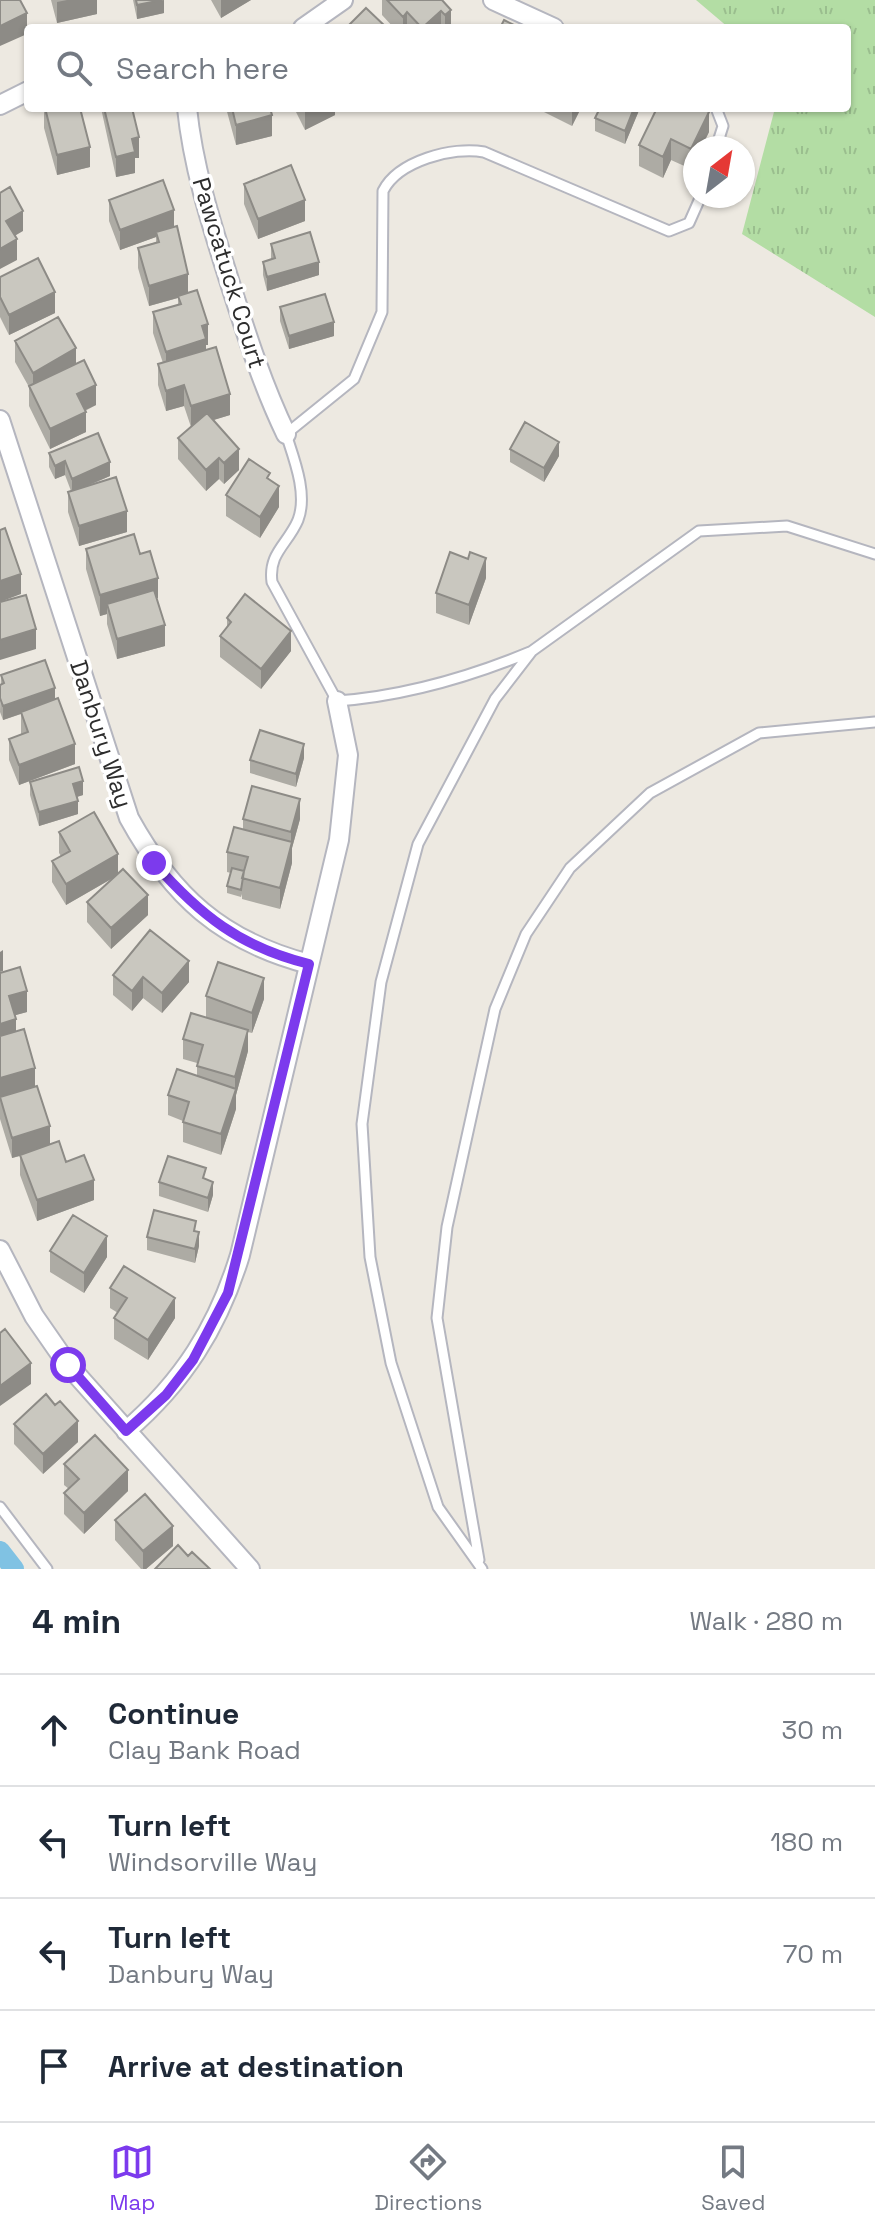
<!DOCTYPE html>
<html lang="en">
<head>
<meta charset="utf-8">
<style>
  body { margin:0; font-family:"Space Grotesk",sans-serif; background:#f6f6f7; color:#1f2937 }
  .compass { position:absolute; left:683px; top:136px; width:72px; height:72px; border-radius:50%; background:#fff; box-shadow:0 2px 6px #0004; rotate:31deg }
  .stop { position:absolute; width:24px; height:24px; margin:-18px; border:6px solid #7c3aed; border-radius:50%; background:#fff }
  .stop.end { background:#7c3aed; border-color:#fff; box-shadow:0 2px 8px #0008 }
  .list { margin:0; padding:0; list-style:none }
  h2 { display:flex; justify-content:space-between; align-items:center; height:104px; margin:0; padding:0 32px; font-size:34px }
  h2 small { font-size:26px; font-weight:400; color:#747a83 }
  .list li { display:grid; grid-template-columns:52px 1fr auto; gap:24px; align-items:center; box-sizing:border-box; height:112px; padding:0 32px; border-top:2px solid #e0e1e3 }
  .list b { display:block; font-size:30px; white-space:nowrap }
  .list p { margin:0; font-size:26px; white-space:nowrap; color:#747a83 }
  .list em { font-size:26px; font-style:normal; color:#747a83 }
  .icon { flex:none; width:44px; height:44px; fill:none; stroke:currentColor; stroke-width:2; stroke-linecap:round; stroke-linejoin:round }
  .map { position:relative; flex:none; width:875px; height:1569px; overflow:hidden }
  .search { position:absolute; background:#fff; box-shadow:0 2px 6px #0004; left:24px; right:24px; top:24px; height:88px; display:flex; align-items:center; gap:20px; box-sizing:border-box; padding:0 28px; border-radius:8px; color:#747a83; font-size:30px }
  .sheet { height:552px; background:#fff }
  nav { display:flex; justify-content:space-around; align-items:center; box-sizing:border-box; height:112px; border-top:2px solid #e0e1e3; background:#fff; font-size:22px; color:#747a83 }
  nav a { display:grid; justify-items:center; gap:4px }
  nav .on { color:#7c3aed }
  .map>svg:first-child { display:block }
</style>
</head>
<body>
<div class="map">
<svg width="875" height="1569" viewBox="0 0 875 1569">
  <defs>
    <pattern id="grass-tufts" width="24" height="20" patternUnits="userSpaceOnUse" patternTransform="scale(2)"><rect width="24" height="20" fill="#b3dda4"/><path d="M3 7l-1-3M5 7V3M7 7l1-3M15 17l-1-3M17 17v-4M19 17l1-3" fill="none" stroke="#9abe8e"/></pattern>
  </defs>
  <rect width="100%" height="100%" fill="#ede9e1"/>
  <!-- grass -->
  <path fill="url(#grass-tufts)" d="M696,0h179v317l-133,-83 33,-126h72v-80h-118z"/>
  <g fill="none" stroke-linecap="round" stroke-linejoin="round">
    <!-- canal -->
    <path stroke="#80c2e3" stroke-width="20" d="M0,1551l14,18"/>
    <defs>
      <path id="lane" d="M716,148l7,-22 -7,-18
        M530,652c-63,26 -125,44 -193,49l-65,-119c-4,-29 16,-38 26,-62 10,-26 -4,-61 -12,-86l68,-55 28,-67 1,-121c15,-30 70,-45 101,-39l185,79 20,-8 12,-27
        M0,1507l47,62
        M479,1560l-42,-242 10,-91 48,-218 31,-75 44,-66 80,-75 109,-60 116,-11
        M482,1569l-44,-62 -47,-144 -21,-106 -8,-133 19,-142 37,-138 77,-145 37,-48 167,-120 88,-5 88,28"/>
      <path id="street" d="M493,0l61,28
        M303,28l40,-28
        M0,105l28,-14
        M187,108c6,59 24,115 42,172 17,53 33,104 57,154
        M0,420l129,398c43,78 92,123 180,146
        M0,1250l34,66 34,49 182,204
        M126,1431c57,-49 92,-104 114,-176l99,-415 9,-85 -11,-54"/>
    </defs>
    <!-- lane casing -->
    <use href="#lane" stroke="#b5b6bf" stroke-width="13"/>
    <!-- street casing -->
    <use href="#street" stroke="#b5b6bf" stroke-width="22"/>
    <!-- lane -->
    <use href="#lane" stroke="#fff" stroke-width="9"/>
    <!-- street -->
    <use href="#street" stroke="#fff" stroke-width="18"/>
  </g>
  <!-- wall -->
  <path fill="#adaba4" d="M51,0h46v14l-40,9z
    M133,0h31v13l-27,6z
    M211,0h40l-30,18z
    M382,0h60l9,28h-57l-12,-13z
    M44,108l46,59 -33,8 -13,-47z
    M101,108h31l7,50h-4v15l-19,4z
    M226,108h44l2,28 -36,9z
    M294,108h41v7l-30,15z
    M540,108h41l-9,18 -32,-16z
    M640,108l-15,36 -30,-13v-13z
    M709,132l-8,16h-6v13l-4,8 -20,-9 -8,18 -24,-12v-21z
    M244,184l61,37 -47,18 -14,-35z
    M109,200l65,27 14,66 20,52h-2v5l24,65 -17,5 26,50 -15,14 -5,-5 -13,12 -28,-32v-21l13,-11 -7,-21 -18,5 -8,-26v-21l5,-1 -10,-30v-21l25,-7v-7l-29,8 -11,-38v-20l18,-6v-5l-36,13 -11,-29z
    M271,244l48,31 -52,16 -4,-16v-13l8,-3z
    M0,277l55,36 -46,22 -9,-18z
    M280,307l54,29 -45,13 -9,-28z
    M15,341l61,23 20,41 -11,6 1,21 -36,17 -21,-43v-19l-14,-25z
    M510,449l49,7 -15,26 -34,-20z
    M49,453l61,23 -20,9 37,47 -48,14 -11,-34v-20l3,-1 -6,-16 -10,4 -6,-12z
    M270,481l9,26 -19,31 -34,-22v-21z
    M86,549l54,5 18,44h-1l8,48 -48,13 -10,-35v-10l-7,2 -14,-47z
    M486,578l-17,47 -33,-12v-20z
    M227,618l64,33 -30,38 -41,-32v-21l7,-8z
    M1,675l54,25 20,64 -56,21 -10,-25v-21l12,-4v-21l-18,6 -3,-8z
    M304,758l-8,29 -46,-14v-13z
    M30,782l53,13 -6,2 1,17 -39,12 -9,-31z
    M243,819h57l-8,29v15l-12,46 -38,-10v-5l-1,3 -14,-4v-7l4,-13 -4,-1v-20l16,-23z
    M59,832l59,41 30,42 -37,34 -24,-27v-20l26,-24 -47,27 -14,-23v-21l9,-5 -2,-3z
    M0,973l27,39 -12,3 1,16 19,55 15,58 16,18 28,38 -57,21 -17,-46v-19l-8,2 -12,-39z
    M113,975l76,7 -27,31 -19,-15 -11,13 -19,-16z
    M206,996l58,3 -12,34 -4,-1v19l-12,44v14l-15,46 -38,-13v-21l-15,-6v-20l29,-19v-13l-14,-4v-20l41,-16 -18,-6z
    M206,1179l7,16 -5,17 -49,-16v-14z
    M196,1232l3,14 -4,17 -48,-13v-13z
    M50,1251l57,6 -23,36 -34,-21z
    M110,1288l65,30 -27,42 -34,-21v-21l4,-5 -8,-5z
    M55,1405l23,37 -35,32 -29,-30v-20z
    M64,1464l64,27 -44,43 -20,-20v-21l5,-4 -5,-4z
    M115,1520l58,26 -27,23h-5l-26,-29z"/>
  <!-- shaded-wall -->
  <path fill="#8d8b86" d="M67,0h30v14l-40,9v-21z
    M164,0v13l-27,6v-14z
    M221,0h30l-30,18z
    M451,10v18h-6v-13z
    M441,11v17h-18z
    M407,12v16h-4v-11z
    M27,13v21l-27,12v-20z
    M308,108h27v7l-30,15v-20z
    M572,108h9l-9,18z
    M634,108h6l-15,36v-13z
    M709,112v20l-8,16h-6v13l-4,8v-20z
    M272,115v21l-36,9v-20z
    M139,137v21h-4v15l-19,4v-20l16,-18z
    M671,139v21l-8,18v-21z
    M90,147v20l-33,8v-20z
    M305,200v21l-47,18v-20z
    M174,210v20l-18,2v5l-36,13v-20z
    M23,211v20l-17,10v-20z
    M17,239v21l-17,9v-20z
    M319,262v13l-52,16v-14z
    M188,274v21l-39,11v-20z
    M55,292v21l-46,22v-20z
    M334,322v14l-45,13v-13z
    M208,324v21h-2v14l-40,13v-20l36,-26z
    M76,348v21l-43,24v-20z
    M96,385v20l-19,9v-20z
    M184,385v21l-18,5v-20z
    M230,394v21l-39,12v-21z
    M86,412v20l-36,17v-20z
    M559,442v14l-15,26v-14z
    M239,449v21l-15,14v-21z
    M219,458v21l-13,12v-21z
    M65,461v14l-10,4v-13z
    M110,462v14l-38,16v-13z
    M279,486v21l-19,31v-21z
    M127,511v21l-48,14v-20z
    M486,558v20l-17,47v-20z
    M21,574v20l-21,8v-21z
    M158,578v20l-49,15 -2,-9v10l-7,2v-21z
    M165,625v21l-48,13v-20z
    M36,629v20l-36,11v-20z
    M291,631v20l-30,38v-20z
    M55,688v14l-52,18v-14z
    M75,744v20l-56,21v-20z
    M304,744v14l-8,29v-13z
    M83,781v14l-10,3v-14z
    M300,799v20l-8,29v15l-12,46v-21l11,-41v-15z
    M78,801v13l-39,12v-14z
    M118,854v21l-52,30v-21z
    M148,895v20l-37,34v-21z
    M3,950v21l-3,1v-20z
    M189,961v21l-27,31v-20z
    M143,977v21l-11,13v-20z
    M264,978v21l-12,34v-20z
    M27,991v21l-18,5v-21z
    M16,1019v21l-16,5v-21z
    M248,1030v21l-12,44v14l-15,46v-21l14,-44v-13z
    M35,1068v20l-35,10v-20z
    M50,1126v21l-38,11v-20z
    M94,1180v20l-57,21v-21z
    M213,1182v13l-5,17v-14z
    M199,1232v14l-4,17v-14z
    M107,1236v21l-23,36v-20z
    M175,1298v20l-27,42v-20z
    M31,1363v21l-31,22v-20z
    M78,1421v21l-35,32v-20z
    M128,1470v21l-44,43v-21z
    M173,1526v20l-27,23h-3v-18z"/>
  <!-- building -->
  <path fill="#c9c7bf" stroke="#8d8b86" stroke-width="2" d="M0,0h20l7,13 -27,13z
    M136,0h26l-25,5z
    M387,0h55l9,10 -6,5 -4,-4 -19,17 -15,-16 -4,5z
    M366,8l21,20h-41z
    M504,20l16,8h-20z
    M45,108h35l10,39 -33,8z
    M104,108h28l7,29 -7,2 3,13 -19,5z
    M232,108h38l2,7 -36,10z
    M600,108h34l-9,23 -30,-13z
    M657,108h44l8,4 -18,37 -20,-10 -8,18 -24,-12z
    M291,165l14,35 -47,19 -14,-35z
    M163,180l11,30 -54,20 -11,-30z
    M10,187l13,24 -17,10 11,18 -17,10v-56z
    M177,226l11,48 -39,12 -11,-38 21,-6 -3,-10z
    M310,232l9,30 -52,15 -4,-15 12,-4 -4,-14z
    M38,258l17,34 -46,23 -9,-18v-20z
    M197,290l11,34 -6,2 4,13 -40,13 -13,-40 28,-8 -3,-8z
    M325,294l9,28 -45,14 -9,-29z
    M58,317l18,31 -43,25 -18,-32z
    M216,347l14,47 -39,12 -7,-21 -18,6 -8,-27z
    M84,360l12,25 -19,9 9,18 -36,17 -21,-43z
    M207,413l32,36 -15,14 -5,-5 -13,12 -28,-32z
    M525,422l34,20 -15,26 -34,-19z
    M98,433l12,29 -38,17 -7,-18 -10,5 -6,-13z
    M249,459l21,14 -3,5 12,8 -19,31 -34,-22z
    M116,477l11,34 -48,15 -11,-34z
    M5,528l16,46 -21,7v-51z
    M134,534l6,20 10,-3 8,27 -58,17 -14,-46z
    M450,552l18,7 2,-7 16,6 -17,47 -33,-12z
    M154,590l11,35 -48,14 -10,-35z
    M245,594l46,37 -30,38 -41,-33 11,-14 -4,-4z
    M26,595l10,34 -36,11v-38z
    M45,660l10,28 -52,18 -3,-8v-13l4,-2 -3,-8z
    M58,698l17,46 -56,21 -10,-26 19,-7 -7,-20z
    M260,730l44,14 -8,30 -46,-14z
    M79,767l4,14 -10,3 5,17 -39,11 -9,-30z
    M252,786l48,13 -9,33 -48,-13z
    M94,812l24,42 -52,30 -14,-23 18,-10 -11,-19z
    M234,827l58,15 -12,46 -38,-10 6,-21 -21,-5z
    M232,868l12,3 -3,19 -14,-4z
    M123,869l25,26 -37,33 -24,-26z
    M150,930l39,31 -27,32 -19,-16 -11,14 -19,-16z
    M218,962l46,16 -12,35 -46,-17z
    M20,967l7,24 -18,5 7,23 -16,5v-51z
    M191,1013l57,17 -13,47 -38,-11 6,-21 -20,-6z
    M24,1029l11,39 -35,10v-42z
    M177,1069l59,20 -15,45 -38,-12 6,-20 -21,-7z
    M37,1086l13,40 -38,12 -12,-41z
    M59,1141l7,21 18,-7 10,25 -57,20 -17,-45z
    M168,1156l38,12 -3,10 10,4 -5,16 -49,-16z
    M154,1210l42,11 -2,10 5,1 -4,17 -48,-12z
    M73,1215l34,21 -23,37 -34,-22z
    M124,1266l51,32 -27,42 -34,-22 13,-20 -17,-10z
    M5,1329l26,34 -31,23v-53z
    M46,1394l9,11 5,-4 18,20 -35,33 -29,-30z
    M95,1435l33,35 -44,43 -20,-20 15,-14 -15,-15z
    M145,1494l28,32 -30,25 -28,-31z
    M178,1545l10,11 4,-4 18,17h-55z"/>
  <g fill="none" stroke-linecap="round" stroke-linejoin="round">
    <!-- route -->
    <path stroke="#7c3aed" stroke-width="10" d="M68,1365l58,66 40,-36 27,-35 35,-67 81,-329c-69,-17 -109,-49 -155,-101"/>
  </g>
  <g text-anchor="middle" stroke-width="7" stroke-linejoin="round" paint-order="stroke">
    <!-- street labels -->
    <g font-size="24" fill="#2d2d2d" stroke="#fff">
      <text transform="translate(229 273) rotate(73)" y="8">Pawcatuck Court</text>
      <text transform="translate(101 734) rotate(72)" y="8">Danbury Way</text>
    </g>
  </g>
</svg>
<svg class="compass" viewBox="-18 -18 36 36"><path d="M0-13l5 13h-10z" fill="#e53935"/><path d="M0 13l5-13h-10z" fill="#747a83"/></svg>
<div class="stop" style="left:68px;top:1365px"></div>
<div class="stop end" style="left:154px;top:863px"></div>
<div class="search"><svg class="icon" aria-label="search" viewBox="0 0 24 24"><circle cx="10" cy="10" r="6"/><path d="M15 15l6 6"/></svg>Search here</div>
</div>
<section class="sheet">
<h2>4 min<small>Walk · 280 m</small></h2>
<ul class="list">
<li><svg class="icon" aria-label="ahead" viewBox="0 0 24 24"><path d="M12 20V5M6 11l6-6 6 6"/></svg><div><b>Continue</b><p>Clay Bank Road</p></div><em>30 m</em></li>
<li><svg class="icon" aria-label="left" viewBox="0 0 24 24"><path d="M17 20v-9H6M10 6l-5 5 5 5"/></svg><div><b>Turn left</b><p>Windsorville Way</p></div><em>180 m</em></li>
<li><svg class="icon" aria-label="left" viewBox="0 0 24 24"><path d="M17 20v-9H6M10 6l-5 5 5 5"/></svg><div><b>Turn left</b><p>Danbury Way</p></div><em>70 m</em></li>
<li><svg class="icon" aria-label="arrive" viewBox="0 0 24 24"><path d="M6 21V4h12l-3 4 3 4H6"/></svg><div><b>Arrive at destination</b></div></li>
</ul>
</section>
<nav>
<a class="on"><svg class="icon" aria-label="map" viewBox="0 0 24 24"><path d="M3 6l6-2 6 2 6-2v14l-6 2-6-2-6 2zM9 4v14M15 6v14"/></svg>Map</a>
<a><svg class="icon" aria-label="directions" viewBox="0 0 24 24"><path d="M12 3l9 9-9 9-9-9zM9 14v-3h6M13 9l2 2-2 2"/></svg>Directions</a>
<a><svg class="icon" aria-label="saved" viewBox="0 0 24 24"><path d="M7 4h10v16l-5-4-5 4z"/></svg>Saved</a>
</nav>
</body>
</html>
